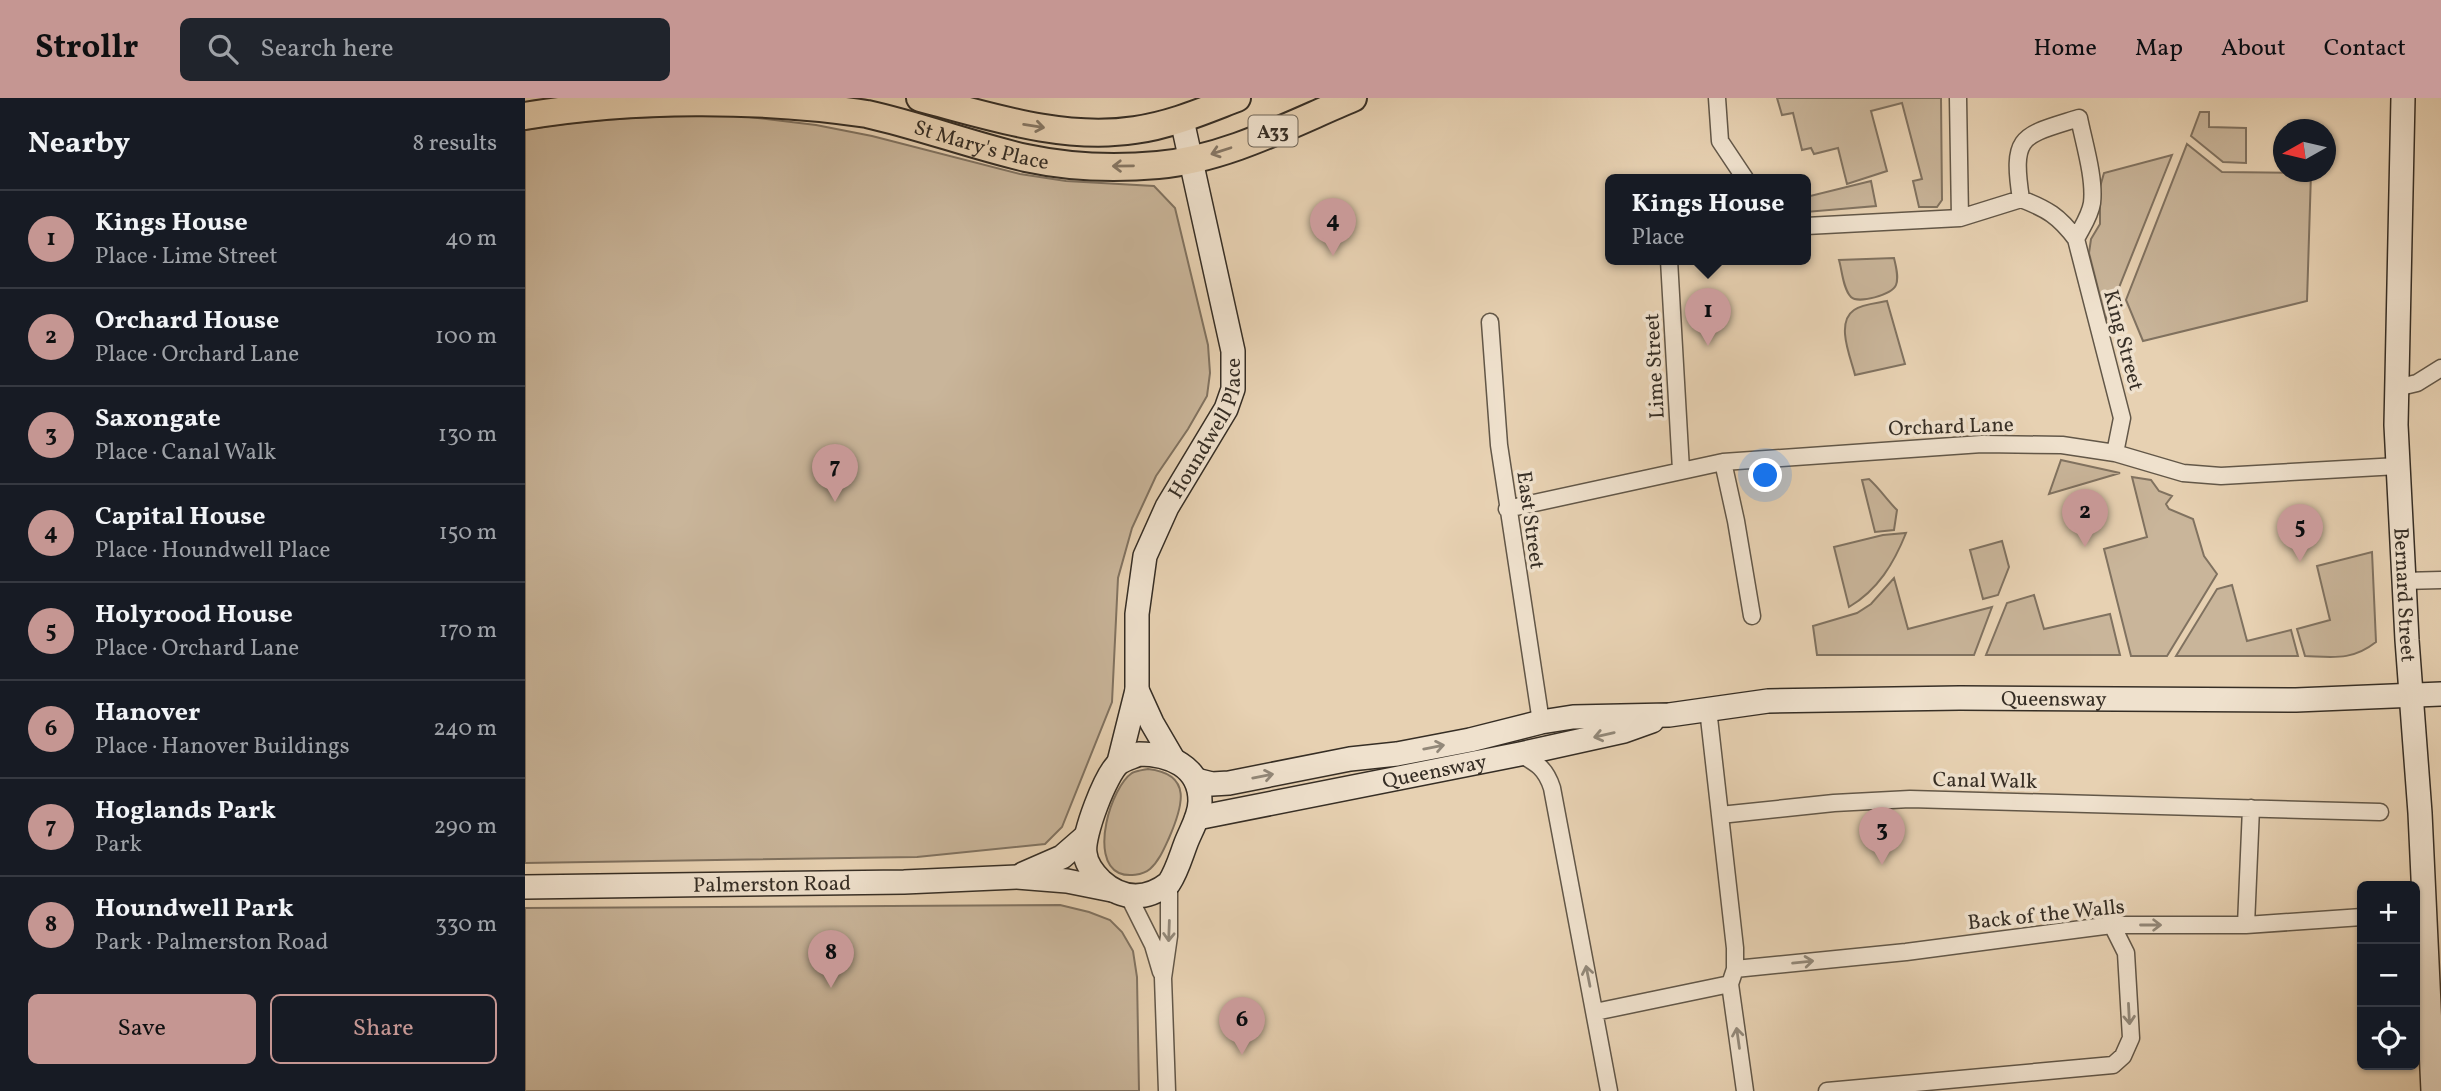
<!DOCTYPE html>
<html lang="en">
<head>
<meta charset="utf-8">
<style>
  body { margin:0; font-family:Vollkorn,serif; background:#20242c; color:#f1f3f6 }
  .controls { position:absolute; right:21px; bottom:21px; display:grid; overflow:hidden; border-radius:10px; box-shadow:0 2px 5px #0004 }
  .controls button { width:63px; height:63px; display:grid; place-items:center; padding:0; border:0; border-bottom:2px solid #363941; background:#171b24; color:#f1f3f6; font:35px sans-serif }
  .compass { position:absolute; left:1748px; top:21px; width:63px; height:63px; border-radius:50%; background:#171b24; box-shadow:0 2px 5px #0004; rotate:262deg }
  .you { position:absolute; left:1241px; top:378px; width:24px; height:24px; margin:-18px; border:5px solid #fff; border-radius:50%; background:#1a73e8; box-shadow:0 0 0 10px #1a73e833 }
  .badge { display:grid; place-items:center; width:46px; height:46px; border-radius:50%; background:#c59692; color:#111; font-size:23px; font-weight:700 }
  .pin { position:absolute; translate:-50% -58px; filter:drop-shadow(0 2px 4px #0008) }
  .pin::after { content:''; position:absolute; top:37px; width:24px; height:21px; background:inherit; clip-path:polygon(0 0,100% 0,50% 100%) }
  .popup { position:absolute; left:1080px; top:76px; width:206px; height:91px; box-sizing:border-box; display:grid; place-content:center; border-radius:10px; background:#171b24; filter:drop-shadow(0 2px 5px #0005); font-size:23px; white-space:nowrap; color:#9ea1a6 }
  .popup b { font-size:26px; color:#f1f3f6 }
  .popup::after { content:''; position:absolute; left:50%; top:100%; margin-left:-14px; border:14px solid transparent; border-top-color:#171b24 }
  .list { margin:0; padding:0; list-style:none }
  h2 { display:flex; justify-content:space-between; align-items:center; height:91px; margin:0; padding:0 28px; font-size:30px }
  h2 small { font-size:23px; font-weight:400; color:#9ea1a6 }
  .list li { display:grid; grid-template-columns:46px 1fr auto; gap:21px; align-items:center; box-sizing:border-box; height:98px; padding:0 28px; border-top:2px solid #363941 }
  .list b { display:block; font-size:26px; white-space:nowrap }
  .list p { margin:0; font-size:23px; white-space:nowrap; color:#9ea1a6 }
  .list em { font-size:23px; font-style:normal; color:#9ea1a6 }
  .actions { display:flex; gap:14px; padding:21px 28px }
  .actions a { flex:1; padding:16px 0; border:2px solid #c59692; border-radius:10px; text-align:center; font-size:24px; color:#c59692 }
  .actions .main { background:#c59692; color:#111 }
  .icon { flex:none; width:38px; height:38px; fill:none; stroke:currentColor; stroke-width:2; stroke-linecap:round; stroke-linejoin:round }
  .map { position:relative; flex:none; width:1916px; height:993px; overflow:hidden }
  header { display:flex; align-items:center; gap:42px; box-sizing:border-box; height:98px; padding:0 35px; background:#c59692; color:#111 }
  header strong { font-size:33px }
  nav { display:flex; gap:38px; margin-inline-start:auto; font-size:24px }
  .search { width:490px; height:63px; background:#20242c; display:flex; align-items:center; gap:18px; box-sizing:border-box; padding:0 24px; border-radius:10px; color:#9ea1a6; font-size:26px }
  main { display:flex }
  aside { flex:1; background:#171b24 }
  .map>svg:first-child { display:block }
</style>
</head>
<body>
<header>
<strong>Strollr</strong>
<div class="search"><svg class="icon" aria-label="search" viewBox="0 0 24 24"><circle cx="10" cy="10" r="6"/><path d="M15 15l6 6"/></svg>Search here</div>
<nav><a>Home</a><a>Map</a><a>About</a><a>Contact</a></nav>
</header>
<main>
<aside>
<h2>Nearby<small>8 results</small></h2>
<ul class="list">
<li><span class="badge">1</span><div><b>Kings House</b><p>Place · Lime Street</p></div><em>40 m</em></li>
<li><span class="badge">2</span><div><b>Orchard House</b><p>Place · Orchard Lane</p></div><em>100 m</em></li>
<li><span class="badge">3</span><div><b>Saxongate</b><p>Place · Canal Walk</p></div><em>130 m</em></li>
<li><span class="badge">4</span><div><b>Capital House</b><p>Place · Houndwell Place</p></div><em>150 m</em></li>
<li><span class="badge">5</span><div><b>Holyrood House</b><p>Place · Orchard Lane</p></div><em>170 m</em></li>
<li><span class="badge">6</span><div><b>Hanover</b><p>Place · Hanover Buildings</p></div><em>240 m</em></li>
<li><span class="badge">7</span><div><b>Hoglands Park</b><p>Park</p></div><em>290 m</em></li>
<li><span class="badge">8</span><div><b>Houndwell Park</b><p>Park · Palmerston Road</p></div><em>330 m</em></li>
</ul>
<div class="actions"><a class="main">Save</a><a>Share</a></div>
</aside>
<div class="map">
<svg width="1916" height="993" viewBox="0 0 1916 993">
  <rect width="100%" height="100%" fill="#e7d1b2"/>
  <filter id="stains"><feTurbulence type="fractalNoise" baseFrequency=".00286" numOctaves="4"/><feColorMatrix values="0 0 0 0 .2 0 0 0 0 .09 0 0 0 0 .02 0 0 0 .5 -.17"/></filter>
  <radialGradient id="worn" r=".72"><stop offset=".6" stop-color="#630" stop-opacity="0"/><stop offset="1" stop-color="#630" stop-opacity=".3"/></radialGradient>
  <!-- green -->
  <path fill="#c9b59a" stroke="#807260" stroke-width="2" d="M1252,0h164l1,102 -5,7h-18l-6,-26 9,-2 -20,-76 -31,8 16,60 -40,13 -9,-36 -24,6 -3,-6 -9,2 -9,-37 -11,2z
    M1675,14h9v15l37,1v35l-23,-1 -32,-26z
    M207,17l84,10 56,11 148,38 46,7 88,5 21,22 33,137 2,28 -3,23 -19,33 -32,47 -24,52 -14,50 -6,124 -50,125 -17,17 -128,13 -392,6v-733c68,-12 137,-14 207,-15z
    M1662,46l35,28 89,1 -4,128 -164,40 -17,-41z
    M1647,57l-66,165 -17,-67 2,-14 9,-15v-37l4,-14z
    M1346,83l5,25 -70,6v-15z
    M1369,160c2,9 5,19 2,27 -4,10 -38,19 -45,12 -8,-8 -9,-27 -12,-37z
    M1362,203l18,63 -50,11c-4,-17 -20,-52 -1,-65 8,-6 24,-7 33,-9z
    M1536,362l59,13 -71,21z
    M1607,379l19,3 8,11 13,5 -6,8 3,5 24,10 11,37 13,18 -50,82h-36l-27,-107 43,-12z
    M1344,381c11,10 18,21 28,31l-3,20 -19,2 -13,-52z
    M1381,435c-12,30 -28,57 -57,74l-15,-60 49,-12z
    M1477,443l7,26 -11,28 -15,4 -13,-49z
    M1847,454l4,90c-24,19 -43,15 -71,14l-8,-27 33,-9 -13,-54z
    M1369,480l14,51 84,-22 -18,48h-157l-4,-29 44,-13 14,-9z
    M1707,487l15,56 44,-11 7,26h-122l41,-67z
    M1509,497l10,34 66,-15 10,41h-134l21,-52z
    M623,671c45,5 35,37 21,69 -5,11 -10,23 -19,31 -7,6 -22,8 -31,4 -30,-14 -8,-86 13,-100 4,-2 11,-3 16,-4z
    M535,807l29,7 21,8 12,12 11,19 4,26 2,114h-614v-183z"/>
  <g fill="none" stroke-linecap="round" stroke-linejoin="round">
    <defs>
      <path id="street" d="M1192,0l3,43 26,39
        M1433,0l2,120
        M1496,101c-10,-65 1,-63 58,-81 5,25 16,60 13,85 -2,13 -10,24 -16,36
        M1281,128l154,-8 61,-19c26,10 38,17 55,40l46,179 -7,35
        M1144,162l12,210
        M965,224l9,123 42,277
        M1871,290l21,-5 24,-15
        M1198,364l13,59 16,95
        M982,411l216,-47 259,-18 80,1 53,8 68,20 38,3 177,-10
        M1878,483l38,-1
        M1183,611l27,239v21l-5,15 15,107
        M995,656c17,9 26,15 32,34l57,303
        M1195,717l114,-12 76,-4 470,13
        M604,799l24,48 8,27
        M1721,827l5,-117
        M1210,871l171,-17 206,-27h134l116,-8
        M1070,914l135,-28
        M642,993l-4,-113 6,-42v-53
        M1302,993l286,-26 10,-9 8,-18 -5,-85 -14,-28"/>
      <g id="secondary">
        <path id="s1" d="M1878,0l-7,327 11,215 13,173 13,278"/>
        <path d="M612,592l15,33 21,36"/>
        <path d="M614,656c30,0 61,12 61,47 0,15 -9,29 -14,42 -5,13 -9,28 -17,40 -23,18 -47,17 -68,-2 -8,-8 -15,-17 -16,-28 -3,-17 21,-80 34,-90 5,-4 14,-6 20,-9z"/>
        <path id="s2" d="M594,664l18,-72v-76l8,-58 22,-49 59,-98 7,-20v-38l-51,-231"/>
        <path id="s3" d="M671,682l16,4 17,-1 121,-24 47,-5 73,-14 71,-18 32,-5 96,-2 99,-14 192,-3 336,2 145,-6"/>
        <path id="s4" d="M672,720l323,-64 104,-23 28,-10"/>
        <path d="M498,776l39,-17 23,-20"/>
        <path id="s5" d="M0,789l379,-5 113,-5 50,4 45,9"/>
      </g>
      <g id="primary">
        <path d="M395,0c69,18 143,43 215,32 36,-5 68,-19 102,-32"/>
        <path id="s6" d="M0,18c108,-18 235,-18 342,-2 54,12 106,32 159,44 42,9 89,11 132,7 68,-6 133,-41 195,-67"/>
      </g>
    </defs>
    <!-- street casing -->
    <use href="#street" stroke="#625748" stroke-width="19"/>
    <!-- secondary casing -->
    <use href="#secondary" stroke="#362e25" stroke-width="26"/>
    <!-- primary casing -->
    <use href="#primary" stroke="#362e25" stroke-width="30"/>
    <!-- street -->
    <use href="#street" stroke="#efe1cd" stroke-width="16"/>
    <!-- secondary -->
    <use href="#secondary" stroke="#efe1cd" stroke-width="23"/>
    <!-- primary -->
    <use href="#primary" stroke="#e7d1b2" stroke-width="26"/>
  </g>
  <!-- one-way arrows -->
  <defs><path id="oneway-shaft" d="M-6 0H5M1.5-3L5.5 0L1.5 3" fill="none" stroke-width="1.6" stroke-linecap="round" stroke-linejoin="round" transform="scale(1.75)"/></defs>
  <g stroke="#867764">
    <use href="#oneway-shaft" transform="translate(509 28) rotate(9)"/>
    <use href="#oneway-shaft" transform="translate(696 53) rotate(162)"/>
    <use href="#oneway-shaft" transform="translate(598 68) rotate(179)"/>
  </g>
  <g stroke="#928879">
    <use href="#oneway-shaft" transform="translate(1079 637) rotate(167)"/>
    <use href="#oneway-shaft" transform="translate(909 649) rotate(-11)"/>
    <use href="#oneway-shaft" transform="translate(738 678) rotate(-11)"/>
    <use href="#oneway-shaft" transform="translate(1626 827)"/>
    <use href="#oneway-shaft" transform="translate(644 833) rotate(92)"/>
    <use href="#oneway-shaft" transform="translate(1278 864) rotate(-6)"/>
    <use href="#oneway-shaft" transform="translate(1063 878) rotate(-101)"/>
    <use href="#oneway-shaft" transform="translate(1604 916) rotate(87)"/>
    <use href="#oneway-shaft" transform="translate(1213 940) rotate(-98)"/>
  </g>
  <g text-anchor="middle" stroke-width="7" stroke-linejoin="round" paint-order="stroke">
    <!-- shield labels -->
    <rect fill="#efe1cd" stroke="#6e6457" stroke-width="2" x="723.5" y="17.5" width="49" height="31" rx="5"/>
    <g font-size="19" font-weight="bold" fill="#362e25">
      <text x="748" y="40">A33</text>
    </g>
    <!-- street labels -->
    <g font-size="21" fill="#362e25" stroke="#efe1cd">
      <text dy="7" stroke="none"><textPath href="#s6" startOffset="462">St Mary's Place</textPath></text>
      <text transform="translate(1599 242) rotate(75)" y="7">King Street</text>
      <text transform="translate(1129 268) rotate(-93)" y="7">Lime Street</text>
      <text dy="7" stroke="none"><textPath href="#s2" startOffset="352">Houndwell Place</textPath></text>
      <text transform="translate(1426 328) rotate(-2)" y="7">Orchard Lane</text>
      <text transform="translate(1006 422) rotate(82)" y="7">East Street</text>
      <text dy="7" stroke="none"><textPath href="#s1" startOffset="497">Bernard Street</textPath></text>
      <text dy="7" stroke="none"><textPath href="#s3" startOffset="866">Queensway</textPath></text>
      <text dy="7" stroke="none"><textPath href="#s4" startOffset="242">Queensway</textPath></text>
      <text transform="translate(1460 682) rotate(1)" y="7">Canal Walk</text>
      <text dy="7" stroke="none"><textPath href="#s5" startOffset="247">Palmerston Road</textPath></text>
      <text transform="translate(1521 816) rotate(-6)" y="7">Back of the Walls</text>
    </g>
  </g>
  <rect width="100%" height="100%" filter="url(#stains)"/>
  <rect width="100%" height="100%" fill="url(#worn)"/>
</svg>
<div class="controls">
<button>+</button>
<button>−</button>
<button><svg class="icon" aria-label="locate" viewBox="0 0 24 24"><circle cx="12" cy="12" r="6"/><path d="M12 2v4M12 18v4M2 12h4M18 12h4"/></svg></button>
</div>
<svg class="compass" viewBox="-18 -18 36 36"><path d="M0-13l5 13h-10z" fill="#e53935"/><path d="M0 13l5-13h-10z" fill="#9ea1a6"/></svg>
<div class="you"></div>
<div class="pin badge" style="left:1183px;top:248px">1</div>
<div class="popup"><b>Kings House</b>Place</div>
<div class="pin badge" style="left:1560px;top:449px">2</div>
<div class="pin badge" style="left:1357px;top:767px">3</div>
<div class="pin badge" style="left:808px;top:158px">4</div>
<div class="pin badge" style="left:1775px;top:464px">5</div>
<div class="pin badge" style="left:717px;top:957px">6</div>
<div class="pin badge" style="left:310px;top:404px">7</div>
<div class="pin badge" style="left:306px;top:890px">8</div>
</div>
</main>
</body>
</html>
